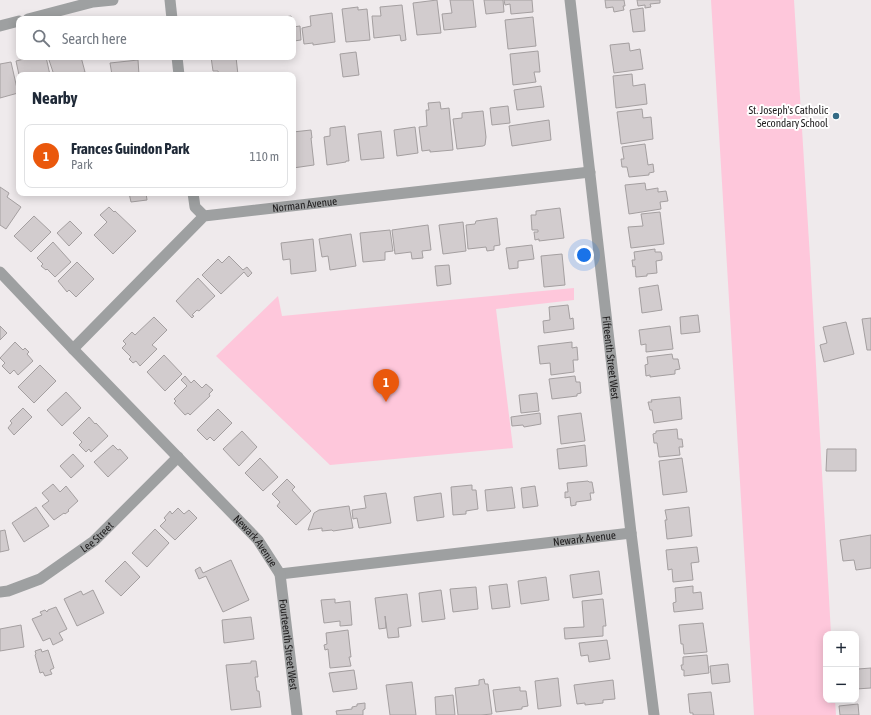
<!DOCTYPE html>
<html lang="en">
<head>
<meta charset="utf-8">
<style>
  body { margin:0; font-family:"Asap Condensed",sans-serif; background:#f2f2f3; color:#1f2937 }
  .controls { position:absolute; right:12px; bottom:12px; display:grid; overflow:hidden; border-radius:8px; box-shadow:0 2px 10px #0003 }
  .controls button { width:36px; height:36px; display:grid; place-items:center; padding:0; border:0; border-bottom:1px solid #e0e1e3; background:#fff; color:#1f2937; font:20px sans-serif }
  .you { position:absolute; left:584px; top:255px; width:14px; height:14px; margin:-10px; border:3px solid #fff; border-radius:50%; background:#1a73e8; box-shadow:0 0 0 6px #1a73e833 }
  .badge { display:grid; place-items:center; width:26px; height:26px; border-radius:50%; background:#ea580c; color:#fff; font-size:13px; font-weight:700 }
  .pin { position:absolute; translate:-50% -33px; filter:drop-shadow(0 1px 2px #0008) }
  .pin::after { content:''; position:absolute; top:21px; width:14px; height:12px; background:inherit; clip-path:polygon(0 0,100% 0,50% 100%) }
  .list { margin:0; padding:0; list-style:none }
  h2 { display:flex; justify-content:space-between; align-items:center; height:52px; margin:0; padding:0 16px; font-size:17px }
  h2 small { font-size:13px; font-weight:400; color:#747a83 }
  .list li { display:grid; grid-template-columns:26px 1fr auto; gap:12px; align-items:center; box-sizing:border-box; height:64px; margin:0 8px 8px; padding:0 8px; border:1px solid #e0e1e3; border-radius:8px }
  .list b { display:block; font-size:15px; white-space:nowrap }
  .list p { margin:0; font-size:13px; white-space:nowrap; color:#747a83 }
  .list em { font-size:13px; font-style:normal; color:#747a83 }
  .icon { flex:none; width:22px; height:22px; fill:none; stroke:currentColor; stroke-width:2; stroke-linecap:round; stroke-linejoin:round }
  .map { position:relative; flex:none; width:871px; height:715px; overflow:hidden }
  .search { position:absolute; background:#fff; box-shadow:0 2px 10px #0003; left:16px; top:16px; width:280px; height:44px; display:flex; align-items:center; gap:10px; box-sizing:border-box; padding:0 14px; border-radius:8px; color:#747a83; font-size:15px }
  .panel { position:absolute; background:#fff; box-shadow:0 2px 10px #0003; left:16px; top:72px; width:280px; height:124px; border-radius:8px }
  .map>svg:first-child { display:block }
</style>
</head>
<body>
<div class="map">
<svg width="871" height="715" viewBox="0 0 871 715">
  <rect width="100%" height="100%" fill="#efeaec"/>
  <!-- green -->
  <path fill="#fec7db" d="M711,0h83l16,258 21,376h-5v66h9l1,15h-82z
    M574,288v12l-78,9 17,139 -183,17 -114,-109 62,-60 4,20z"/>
  <!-- building -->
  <path fill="#d2ccce" stroke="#a49fa0" d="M437,0l4,33 -24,2 -4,-32z
    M450,0h23l3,27 -32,3 -2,-16 10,-1z
    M484,0h19l1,12 -18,2z
    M504,0h28l1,12 -22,2 -1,-10 -5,1z
    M605,0h19l1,6h-2l1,4 -10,2 -1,-5 -7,1z
    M637,0h23v3l-10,1 1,3 -6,1v-3l-7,1z
    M402,5l4,35 -5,1 -1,-6 -26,3 -2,-22h9l-1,-9z
    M358,7v3l9,-1 3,31 -24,2 -4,-33z
    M643,8l2,23 -12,1 -3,-22z
    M332,13l3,29 -22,3v-2l-9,1 -2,-16 9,-2 -1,-10z
    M291,16l1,3h-15v-1z
    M533,17l3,29 -28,3 -3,-29z
    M300,26l1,14 -7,1v2h-1v-16z
    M629,43l1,8 10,-2 3,20 -29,4 -4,-28z
    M538,51l2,21h-6l2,10 -23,3 -3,-31z
    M356,52l3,23 -16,2 -3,-23z
    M32,57h14l4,18h-31l-3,-14z
    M48,57h33l4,15 -11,3h-20z
    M211,57h25l2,18h-19l-1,-4h-5z
    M138,60l1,15h-27l-2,-12z
    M11,62l7,31 -18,5v-34z
    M632,74l1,12 12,-2 2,20 -31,4 -3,-32z
    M541,86l3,21 -27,3 -3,-20z
    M440,102l1,7 8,-1 4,42 -23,2v-2l-8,1 -3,-24 8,-1 -1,-16h3l-1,-7z
    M508,106l2,17 -18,2 -2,-17z
    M642,109l1,9 8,-1 2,22 -32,5 -4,-32z
    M483,111l3,26 -1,8 -2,1 -26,3 -4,-30 9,-1v-5z
    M549,120l2,20 -39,6 -3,-20z
    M345,126l4,35h-3v1l-19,3 -3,-28 6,-1v-8z
    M415,127l3,26 -21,3 -3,-26z
    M311,130l1,8h-1l3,27 -21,3v-36z
    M381,131l3,27 -23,2 -3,-26z
    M645,144l3,21 5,-1 1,8 -5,1v2l-20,2 -2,-10h-5l-1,-8h3l-2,-12z
    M645,183l1,7 12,-2v4l8,-1 2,10 -8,1 1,7 -32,5 -4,-29z
    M0,187l9,6 -2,4 14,10 -15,22 -6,-4z
    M129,193h17l1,7 -16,2z
    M109,207l5,5 1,-1 21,20 -23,23 -19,-19 13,-13 -7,-7z
    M560,208l4,30 -25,3v-2l-4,1 -1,-8h4v-2h-6l-1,-15h5v-4z
    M660,212l4,32 -33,4 -3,-21 15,-1 -2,-12z
    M34,216l17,16 -20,20 -17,-16z
    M497,218l3,27 -6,1v4l-7,1 -1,-4 -18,2 -2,-24 9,-1 1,-3z
    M70,221l12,12 -13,13 -12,-13z
    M463,222l3,29 -23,3 -4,-29z
    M428,225l3,25 -9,1 1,7 -11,1 -1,-7 -16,2 -3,-24z
    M390,230l3,21 -8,1v8l-22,2 -3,-29z
    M351,234l5,32 -26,4 -2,-14 -6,1 -3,-18z
    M313,239l3,32 -25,3 -1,-15 -7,1 -2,-17z
    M53,242l18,20 -16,15 -8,-8 -1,1 -5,-4 2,-2 -6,-6z
    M532,245l2,14 -16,2v7l-9,1 -3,-21z
    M655,249v3h6l1,4v4l-6,1 1,12 -10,1v2l-11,1 -1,-11 -2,1 -1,-7h3l-1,-8z
    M562,254l3,31 -21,2 -3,-31z
    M229,256l14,14 4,-3 5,6 -4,4 -4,-5 -23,22 -19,-19 16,-16 4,4z
    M77,262l17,17 -18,18 -7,-7 -2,2 -9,-11z
    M449,265l2,19 -14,2 -2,-20z
    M198,278l17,18 -16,15 -2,-1 -5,5 2,1 -2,2 -16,-17z
    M658,285l4,25 -20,3 -3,-25z
    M568,305l2,14 3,-1 1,11 -30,4 -1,-12 7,-1 -1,-13z
    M698,315l2,17 -19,2 -1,-17z
    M154,317l13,13 -15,15 5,4 -17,17 -4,-5 -3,2 -4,-4 2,-2 -9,-9 4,-4 -3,-3 9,-9 3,3z
    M871,318v32h-4l-5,-31z
    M846,322l8,32 -30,8 -4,-17 7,-2 -4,-16z
    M0,326l7,7 -7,7z
    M670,326l3,23 -27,3v-8l-5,1 -2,-15z
    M15,342l8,8 2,-2 4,4 -2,2 6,7 -15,14 -4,-5 -4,4 -8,-8 3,-3 -5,-5z
    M572,342v6l5,-1 1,13h-5l1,12 -23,3 -1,-12 -10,1 -2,-18z
    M672,354l1,5h5l2,10 -5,1v4l-25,3v-2l-4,1 -1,-11 3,-1 -1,-7z
    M164,355l18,19 -17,17 -18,-19z
    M40,365l16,16 -22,22 -16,-16z
    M185,376l6,7 3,-3 8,8 4,-4 7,6 -4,4 1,2 -20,19 -2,-2 -3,2 -11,-12 2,-2 -2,-2 13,-13 -6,-6z
    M575,376l1,6h4l1,11 -4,1v2l-25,3 -3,-20z
    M66,392l15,16 -19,18 -15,-16z
    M537,393l2,18 -18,2 -2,-18z
    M680,397l2,22 -28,4 -2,-13h-2l-2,-8h4l-1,-2z
    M23,408l9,9 -18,18 -6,-7 4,-5 -2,-2z
    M218,409l14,14 -18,18 -4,-4 -3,3 -10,-10z
    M540,413l1,11 -17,3 -1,-2 -11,1 -1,-9z
    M581,413l4,28 -24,3 -3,-28z
    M89,417l6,7 1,-1 12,13 -17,16 -2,-3 -3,3 -7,-7 3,-3 -9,-9z
    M677,429l1,10h4l1,8h-4l1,8 -21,2 -2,-14h-3l-1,-9 3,-1v-2z
    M242,431l15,16 -18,19 -16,-17z
    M113,445l5,5 2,-1 8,9 -20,19 -14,-15z
    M585,445l2,21 -28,3 -2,-20z
    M827,449h29v22h-30z
    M73,454l11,12 -13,12 -11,-12z
    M260,458l18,19 -15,14 -18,-18z
    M682,458l5,34 -24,3 -4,-34z
    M287,479l8,8 -3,3 19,21 -15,14 -19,-19 3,-4 -8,-8z
    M588,481l1,1h3l2,11h-4l1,7 -15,2v3l-5,1 -1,-9 -5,1v-6h3l-1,-9z
    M53,484l7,8 6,-6 12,15 -10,9 1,1 -4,3 -1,-1 -10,7 -12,-14 7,-5 -7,-8z
    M472,485v5h4l2,19 -12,2v3l-13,1 -2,-28z
    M535,486l3,20 -15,2 -2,-20z
    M512,487l3,21 -28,3 -2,-21z
    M386,493l5,30 -32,5 -2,-10 -4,1 -1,-9 14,-2 -2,-12z
    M441,493l3,24 -27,4 -3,-24z
    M349,506l4,22 -20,3 -1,-1 -10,1v-3l-14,2 6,-17 5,-3z
    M36,507l13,19 -25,16 -12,-19z
    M689,507l3,29 -25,3 -2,-19h2l-2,-10z
    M178,508l6,6 5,-4 8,8 -22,22 -15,-14 6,-6 -2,-2 6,-7 2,3z
    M155,529l14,14 -22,24 -15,-14z
    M5,530l4,20 -9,2v-21z
    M871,535v33l-15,2 -2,-10 -11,1 -3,-21z
    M697,547l2,15 -8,1 2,17 -20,2 -1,-13 -4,1 -2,-20z
    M231,560l18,40 -26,12 -17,-36 -7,3 -4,-9 5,-3 3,6z
    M125,561l15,16 -19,19 -16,-15z
    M599,571l3,23 -29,4 -3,-23z
    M546,577l3,23 -28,4 -3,-23z
    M507,584l3,23 -18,2 -3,-23z
    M693,586v7l8,-1 2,17 -29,3 -1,-9 3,-1 -1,-14z
    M476,587l2,22 -25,3 -3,-23z
    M93,590l11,23 -27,13 -13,-27 17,-8 2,4z
    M441,590l4,29 -23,3 -3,-29z
    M407,594l4,32 -13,2 1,9 -11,1 -3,-22 1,12 -7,1 -4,-31z
    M335,599v4l15,-2 2,24 -12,1v-5l-16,2 -3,-23z
    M603,599l3,27h-3v10l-38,3 -1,-11 20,-1 -2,-26z
    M56,607l11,22 -8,4 4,7 -10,5 -3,-7 -7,3 -11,-22 10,-4 -2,-3 5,-2 2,2 1,-2z
    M251,617l3,22 -30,4 -2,-23z
    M703,623l4,29 -23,2 -1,-10h-2l-2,-19z
    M21,625l3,22 -24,4v-22z
    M348,630l3,27h-2l2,9 -21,2 -2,-19 -3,1 -1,-5 3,-1 -1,-11z
    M856,634l2,35 13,-1v20l-15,1z
    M607,640l3,19 -21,3 -1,-7 -7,1 -2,-13z
    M41,649l1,3 6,-2 6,18 -4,2 2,4 -7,2 -2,-4 -3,1 -5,-18 1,-1 -1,-3z
    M707,655l2,18 -25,3v-6h-2l-1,-5h2v-8z
    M251,661h5l2,16h-3l2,14h2l2,16 -30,3 -5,-45 25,-2z
    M728,664l2,18 -18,2 -2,-18z
    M354,670l3,19 -24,3 -4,-19z
    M558,678l3,28 -23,3 -3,-28z
    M484,679l1,5h3l4,30 -11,1h-23l-3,-27 24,-3v-5z
    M613,680l2,19 -12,1v3l-18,2v-2l-8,1 -3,-19z
    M412,682l4,33h-26l-4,-30z
    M520,687v4h6l2,15 -6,1v2l-26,3 -3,-22z
    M711,692l3,23h-21v-2h-3l-2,-19z
    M453,695l2,20h-19l-1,-18z
    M365,703v6l-2,1v5h-26l-1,-4 16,-2v-2l5,-1v-2z
    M858,704l1,11h-19l-1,-9z"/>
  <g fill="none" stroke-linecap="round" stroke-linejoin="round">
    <!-- minor -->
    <g stroke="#9ea0a1" stroke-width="11">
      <path d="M170,0l2,19"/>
      <path id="s1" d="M570,0l61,533 23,182"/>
      <path d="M28,19l65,-17 20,-2"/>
      <path d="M0,26l19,-5"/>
      <path d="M177,57l2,18"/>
      <path d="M193,193l2,14 9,9"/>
      <path id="s2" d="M0,272l73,77 185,191 22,34 351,-41"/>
      <path id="s3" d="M73,349l131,-133 386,-44"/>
      <path id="s4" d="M280,574l17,141"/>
      <path id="s5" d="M0,592l8,-1 32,-12 54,-38 84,-84"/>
    </g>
  </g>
  <!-- markers -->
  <circle fill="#336a85" stroke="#fff" stroke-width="1.5" cx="836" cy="116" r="4"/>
  <g text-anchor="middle" stroke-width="4" stroke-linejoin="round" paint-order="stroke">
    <!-- poi labels -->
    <g font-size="11" fill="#1f1d1e" stroke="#fff" text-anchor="end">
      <text x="828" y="114">St. Joseph's Catholic<tspan x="828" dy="13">Secondary School</tspan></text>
    </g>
    <!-- street labels -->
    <g font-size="11" fill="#1f1d1e" stroke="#fff">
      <text dy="4" stroke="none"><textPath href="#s3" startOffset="288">Norman Avenue</textPath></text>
      <text dy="4" stroke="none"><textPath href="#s1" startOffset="360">Fifteenth Street West</textPath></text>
      <text dy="4" stroke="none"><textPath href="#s5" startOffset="113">Lee Street</textPath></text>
      <text dy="4" stroke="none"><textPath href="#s2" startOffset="719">Newark Avenue</textPath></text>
      <text dy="4" stroke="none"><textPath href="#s2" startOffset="371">Newark Avenue</textPath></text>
      <text dy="4" stroke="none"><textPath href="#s4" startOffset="71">Fourteenth Street West</textPath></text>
    </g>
  </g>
</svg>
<div class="controls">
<button>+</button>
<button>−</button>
</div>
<div class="you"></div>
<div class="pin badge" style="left:386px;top:402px">1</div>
<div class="search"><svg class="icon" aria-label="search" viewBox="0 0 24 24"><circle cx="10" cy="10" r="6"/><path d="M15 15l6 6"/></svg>Search here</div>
<section class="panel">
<h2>Nearby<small></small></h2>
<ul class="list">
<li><span class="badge">1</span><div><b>Frances Guindon Park</b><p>Park</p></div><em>110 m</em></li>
</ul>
</section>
</div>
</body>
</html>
